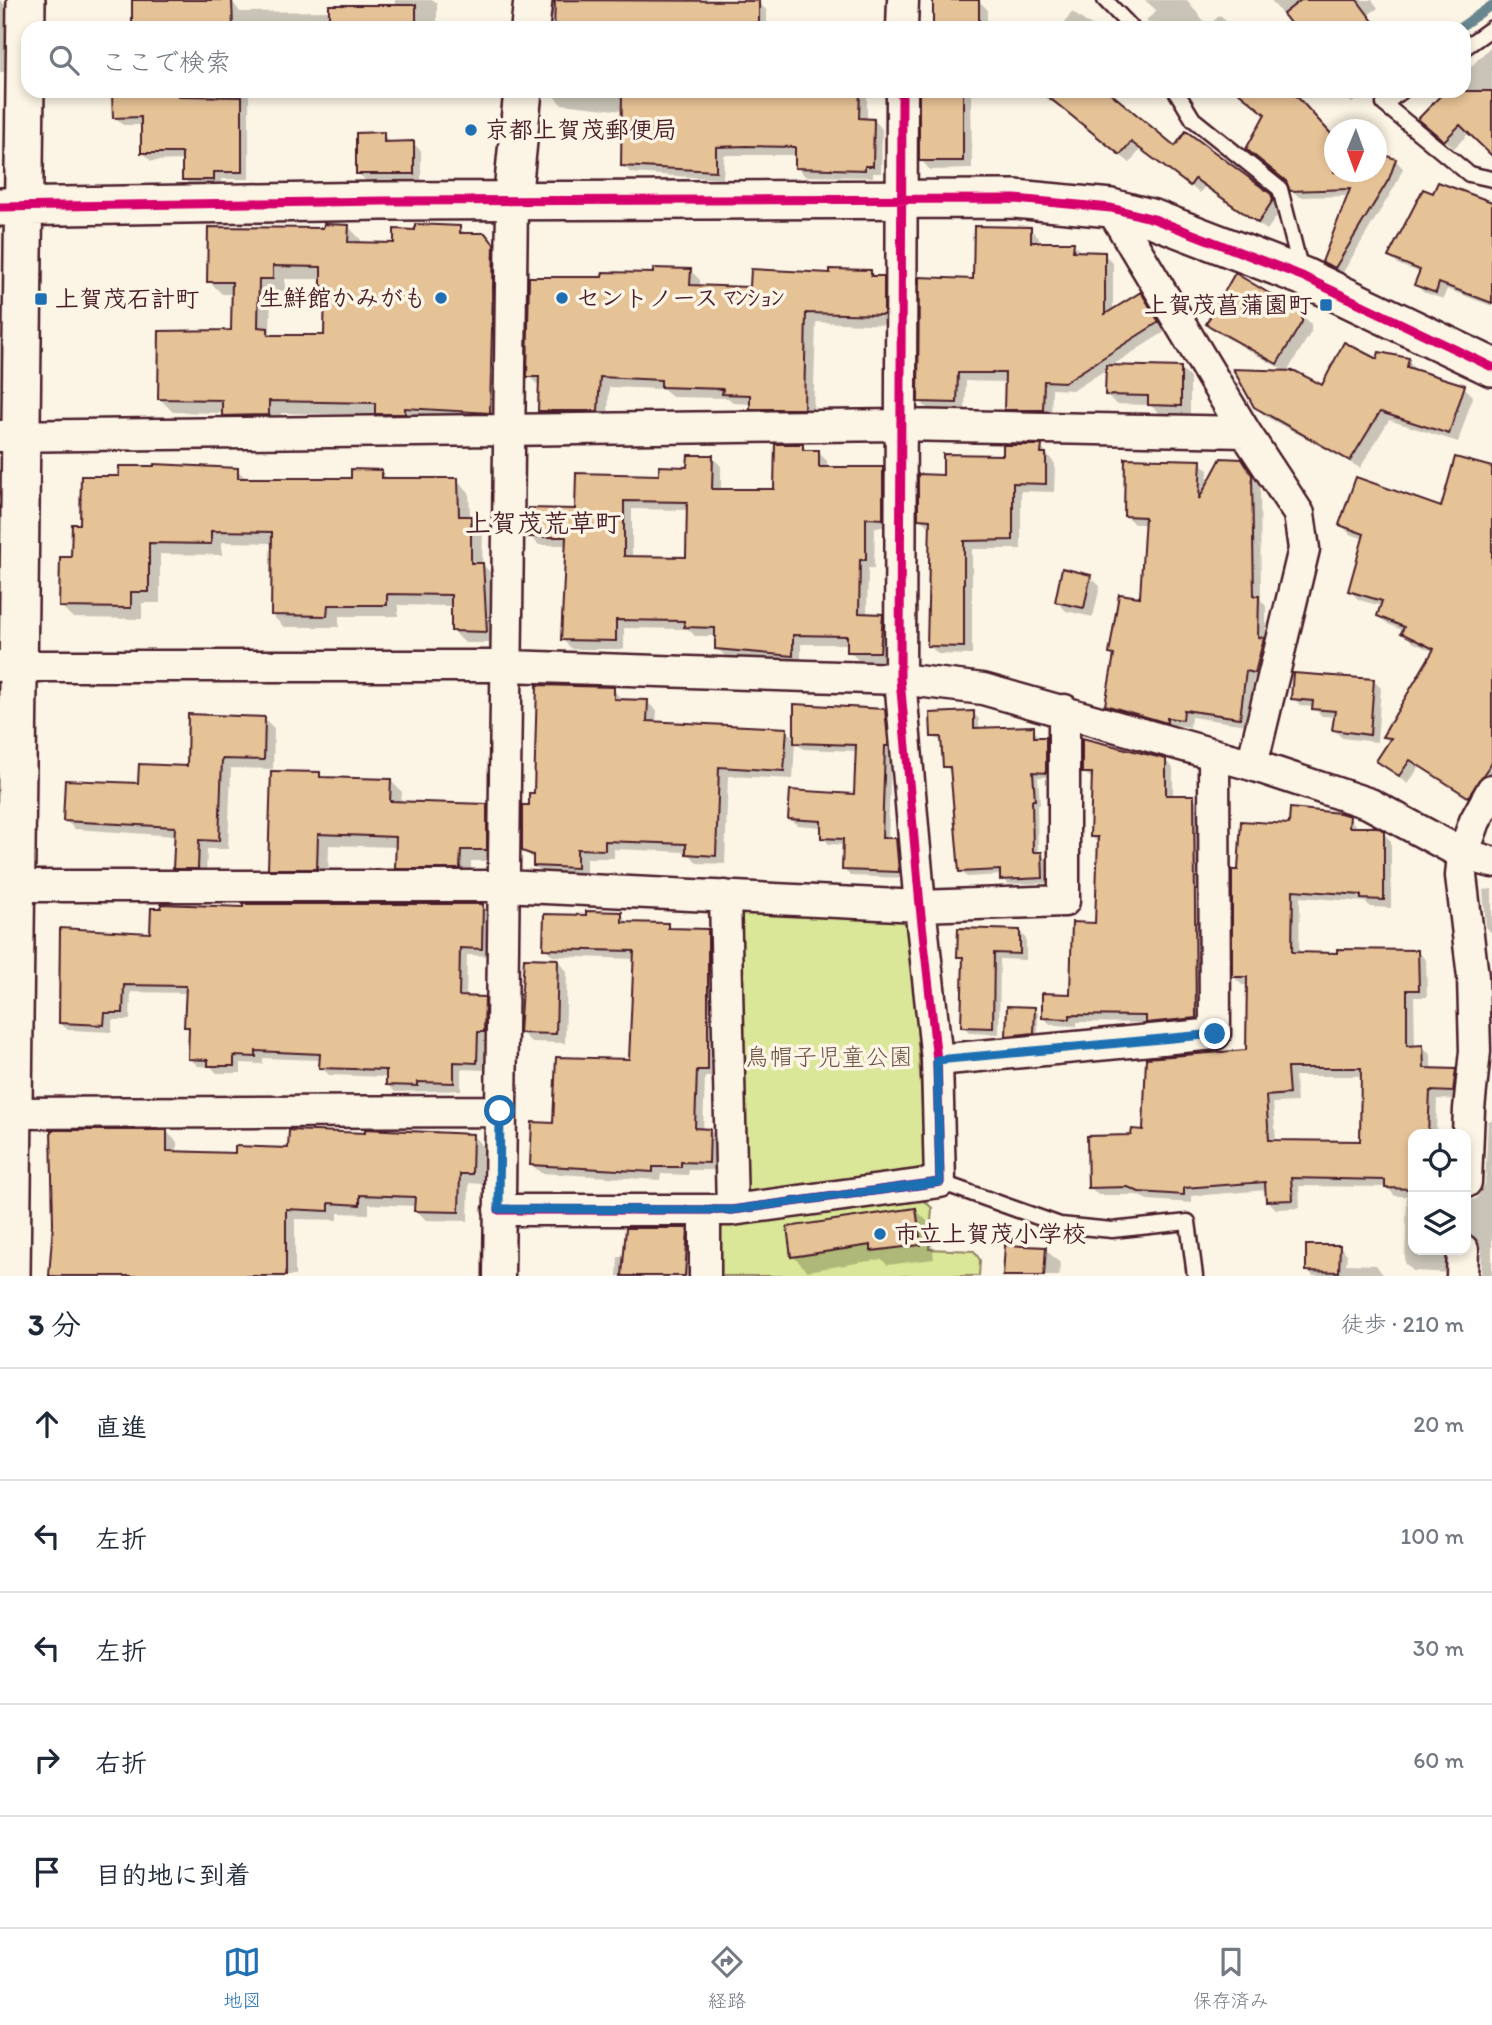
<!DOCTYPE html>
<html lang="ja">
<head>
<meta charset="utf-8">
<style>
  body { margin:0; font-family:Itim,"Klee One",sans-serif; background:#f2f2f3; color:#1f2937 }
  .controls { position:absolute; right:21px; bottom:21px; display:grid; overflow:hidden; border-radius:14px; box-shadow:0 4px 10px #0003 }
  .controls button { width:63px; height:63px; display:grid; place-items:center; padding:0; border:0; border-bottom:2px solid #e0e1e3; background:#fff; color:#1f2937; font:35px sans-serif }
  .compass { position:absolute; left:1324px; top:119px; width:63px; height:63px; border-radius:50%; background:#fff; box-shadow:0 4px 10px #0003; rotate:181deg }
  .stop { position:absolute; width:21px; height:21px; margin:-16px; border:5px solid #1f6fb2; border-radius:50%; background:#fff }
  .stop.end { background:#1f6fb2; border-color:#fff; box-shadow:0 2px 7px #0008 }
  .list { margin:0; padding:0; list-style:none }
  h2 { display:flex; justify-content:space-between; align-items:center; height:91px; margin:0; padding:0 28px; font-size:30px }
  h2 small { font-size:23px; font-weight:400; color:#747a83 }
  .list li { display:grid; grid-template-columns:46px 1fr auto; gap:21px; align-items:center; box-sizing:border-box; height:112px; padding:0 28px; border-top:2px solid #e0e1e3 }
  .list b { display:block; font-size:26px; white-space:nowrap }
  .list em { font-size:23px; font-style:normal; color:#747a83 }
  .icon { flex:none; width:38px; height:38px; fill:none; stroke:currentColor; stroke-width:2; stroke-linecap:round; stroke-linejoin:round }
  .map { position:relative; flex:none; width:1492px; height:1276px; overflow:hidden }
  .search { position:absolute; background:#fff; box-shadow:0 4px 10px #0003; left:21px; right:21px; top:21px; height:77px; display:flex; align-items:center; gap:18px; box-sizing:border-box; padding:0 24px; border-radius:21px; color:#747a83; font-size:26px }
  .sheet { height:651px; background:#fff }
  nav { display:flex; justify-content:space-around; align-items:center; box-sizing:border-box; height:98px; border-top:2px solid #e0e1e3; background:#fff; font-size:19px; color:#747a83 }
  nav a { display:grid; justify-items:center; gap:4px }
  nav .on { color:#1f6fb2 }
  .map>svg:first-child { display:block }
</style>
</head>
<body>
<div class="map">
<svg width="1492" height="1276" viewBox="0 0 1492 1276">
  <rect width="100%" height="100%" fill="#fcf5e5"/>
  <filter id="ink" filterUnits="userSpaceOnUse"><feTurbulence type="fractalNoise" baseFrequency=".0143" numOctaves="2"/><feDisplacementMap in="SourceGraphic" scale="14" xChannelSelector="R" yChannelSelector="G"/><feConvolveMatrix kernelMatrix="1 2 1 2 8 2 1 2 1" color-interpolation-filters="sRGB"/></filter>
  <g filter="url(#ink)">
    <!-- green -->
    <path fill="#dae698" stroke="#928262" stroke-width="2" d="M735,913l175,2 16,253 -182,27z
      M919,1196l13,12 -3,41 45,2 6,9 -1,16h-265l-1,-43 11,-14z"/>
    <!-- shadow -->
    <path fill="#0003" fill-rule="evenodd" d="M0,0l5,5v67h-5z
      M134,0l98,1 8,11 91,-1 64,-4v-7h38l4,3v25h-303z
      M557,0l202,3 8,8v17h-212z
      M935,0h43l9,9v19h-53z
      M1145,0h42l21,26 12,-11 12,13h-78l-8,-8 11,-9z
      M1271,0h101l6,8 -10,7 10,13h-86z
      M1072,12l22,16h-33z
      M1492,45v109l-22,-22 -16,16 -25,-21 18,-36h17v-17z
      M114,91h135v88h-28v8h-29l-8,-8v-19l-33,1 -8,-8v-28h-20l-8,-8z
      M553,91h314v29h7l8,9 -1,44h-8v4l-68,-1 -8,-9v-12h-73l-1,24 -92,-6 -8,-8 1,-54 -63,-7 -8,-9z
      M921,91h50l1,78 -42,1 -9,-10z
      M1035,91h70l71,57 94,48 11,14 -14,20 -63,-43 -4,6 -60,-43 -10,13 -64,-52z
      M1238,91h53l43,48v33h42v-18l20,7 7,7 -8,18 -53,88 -18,-12 26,-66 -51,1 -7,-7 -26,-75z
      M1341,91h27l-16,12z
      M383,134l8,9h22l8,8v30h-55l-8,-8z
      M1492,208v98l-45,-17 -4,10 -20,-7 -7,-8 5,-11 -24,-9 -7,-7z
      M348,226l13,14v4h34l65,-16 6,6 18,1 14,13 4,177 -113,1 -11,-11 -97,-2v15h-44l-13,-15 -51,-1 -13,-13 73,-67v-38h-11l-13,-13 116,-51zM285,279h38l3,9 -1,49h-50l-5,-4 1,-42h14z
      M1030,229l9,9v5l34,1 9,9 22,1 9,9v48l27,-17 9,9 17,28 -55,35 70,3 9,9v36l-31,-1 -9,-8 -34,-1 -9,-9v-26l-33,21 -22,-1 -1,30 -36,-1 -9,-9v-27l-40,-1 -1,30 -36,-1 -9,-9 55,-120z
      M690,270l10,10v7l52,2 80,-14 38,-3 23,16v37l-77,-3 -3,96 -52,1 -10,-10 1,-5 -18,-1 -6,-5 -56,-1 -8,-8 -55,-2 -1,33h-58l-10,-10 -1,-24 -10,-10 75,-97z
      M1301,314l10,10v8l-24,40 -69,-39 -10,-9z
      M0,337l5,5 -1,76h-4z
      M1408,360l8,11 48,16 9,9 -15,46 -69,-22 -29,48 -95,-52 -10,-10 68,-18 56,-26z
      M802,445l7,7h9l9,9v7h56l8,9v50h-16l-1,41h-6l-1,47 15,1 9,8 -2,37 -31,-1 -9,-9v-7h-48v20l-75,-7 -9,-9v-12h-22l-7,-7 -64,-1v21h-52l-9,-9 4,-95h-28l-9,-9 47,-25 135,-54 9,9v25h55zM632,509l56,1 -1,49 -55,-1z
      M1041,447l14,17 -1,28 -33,-1v58h-49v106l-34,-1 -9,-9 2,-117 -11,-9 25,-43z
      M1241,460l19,25 1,115 5,6v36l5,6 -8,32 -9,-2 -7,47 -56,-8 -1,10 -16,-2v4l-59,-16 -8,-8 8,-47 -4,-4 31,-55 5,-75h-13l-8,-8 74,-54 8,8 -1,18z
      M1492,469v222l-58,-39 -22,-10 -8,-11 -16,-7 -9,-8 3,-10 -23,-6 -9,-9 15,-52 -15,-5 -9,-9 102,-16z
      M237,470l11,10h105l28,-8 8,8h68l12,12 1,25 13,13 -1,34 13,13 3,66h-33l-12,-12v-25l-55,-1v11h-59v11h-55l-12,-12 2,-72 -52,-1v13l-62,-1v49h-18v16l-69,-1 -12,-12 21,-81 39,-47z
      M1090,577l10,9 -7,31 -27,-6 -9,-10z
      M1373,680l8,8 -4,54 -35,-4 -8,-8 2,-13 -14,-1 -9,-9 -12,-1 -8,-8z
      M613,689l10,12 24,1 10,9 -1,12 130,7 10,10 88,-30 7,7 3,35h-3l-3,88h8l7,7 2,31 -55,-2 -6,-7v-24l-15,-1 -7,-7 1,-10 -26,-2 -7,-7 66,-22 1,-45 -54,-2 -8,-8 -2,38 -65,-3 -3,88 -28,-1 -9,-11 -74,-3v9h-28v18l-41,-1 -10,-9v-6l-12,-10 7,-44z
      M973,713l6,6v11l54,-2 6,11h7l5,5v33h-13l2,28h-3l1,49 9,5 1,24 -40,1 -6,-9 -35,2 -6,-6 -10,-99 -6,-6 -2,-24 -10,-5z
      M264,719l10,9 -1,41 -42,-1 -3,81h-21l-1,28h-21l-10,-9 1,-32 -101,-7 -10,-9 75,-35 48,-17z
      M1492,735v47l-15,23 -58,-38 -11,17 -30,-23 12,-19 -6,-5z
      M1166,761l7,7v29h20l8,8 2,220 -47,5 -7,-7 -72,-1v4l-26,-1 -8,-8 29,-21 25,-72 2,-80 -8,-8 3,-56 -11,-8z
      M319,774l6,5 65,1 12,12 -1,11 85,3 12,11 -1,44h-26v18h-63l-11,-11v-21l-68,-2 -1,34h-47l-11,-11z
      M1349,817l9,12 25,4 8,8v67l-20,-1 -6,-5 -65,-5 -1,57 119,-2 8,8 1,37h-13l1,50h8l8,8v15h24l8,9 -2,21 -24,-1 -1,35h-23v116h43l-3,23 -40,-2 -8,-8 2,-67h-12l-8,-9 -88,-1 1,22 -24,1 -8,-8 -1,-11 -75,6v7l-44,-3 -11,-5h-39l-8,-8 43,-50 12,-6 103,-79 1,-67h-7l-8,-8 6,-105 50,-47zM1295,1076h67l-1,67 -85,-1 -3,-39 24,-1z
      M1492,889v44l-6,-6 -3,-37z
      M482,905l8,8 -1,43 -22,-1 -1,43 18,1 8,7v33h-7l-1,31 -23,-1v21l-66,2 -8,-8 1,-7 -59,-2 -8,-8v-7l-58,-2v6l-22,-1v10h-24l-6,-6 -13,-1 -8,-7 1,-28 -5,-5 1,-33 -56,-1 -1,28h-18v12l-44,-2 -8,-7 92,-88 93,-26z
      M621,914l8,10 78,7 9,9v137h-11l-2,53 7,1 8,8 -1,31h-28l-1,5 -27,-1 -1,6 -119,-7 -9,-8 23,-41 76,-64 4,-101 -82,-3 -8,-8 1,-32z
      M1020,932l6,7v21l-26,-1 -1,75 -29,-1 -7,-7 2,-64 -6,-6z
      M558,961l9,10 -2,72 -34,-1 -10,-10z
      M1034,1009l4,4v24l-26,2 -4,-4z
      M1488,1121h4v155h-11l1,-26 -4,-8 -6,-2 -6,3v-42l10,-2 9,-15z
      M367,1131l106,5 10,10 -1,38 -13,-1 -1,38 -42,-1 -10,-10v-4l-47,-2v10l-31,-1v7l-43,-1v57h-244l116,-144 10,10v11l59,2 54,-5 77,-16z
      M916,1210l14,14 4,35 -47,6 -5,-6 -75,12 -14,-15z
      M687,1229l8,8 -1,39h-77l1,-19h7z
      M1339,1246l8,8 -1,10 30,1 8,11h-71l-5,-6z
      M1045,1249l15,14 -1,13h-54z"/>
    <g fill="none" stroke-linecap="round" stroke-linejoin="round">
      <!-- stream -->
      <path stroke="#67868f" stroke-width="9" d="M1459,28l33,-23
        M1366,92l2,-1"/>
    </g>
    <!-- building -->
    <path fill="#e6c297" stroke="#4a1f2b" stroke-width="2" fill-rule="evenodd" d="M132,0h100l1,28h-101z
      M555,0l204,1v27h-205z
      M933,0h46v28h-46z
      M1301,0h56l21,28h-84l-11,-14z
      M329,5h87v23h-87z
      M127,91h51v5l64,1v75h-28v8h-32v-27h-41v-36l-28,1 -1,-24h15z
      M622,91h238l-1,27 15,1 -1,47h-8v4l-70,-2v-21l-49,-1 -30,1v24l-95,-5z
      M919,91h44v70h-44z
      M1041,91h67l67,55 11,-15 85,63 2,6 -15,23 -63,-44 -5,7 -59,-44 -11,13z
      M1237,91h55l42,46v35h42v-20l20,7 -7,20 -54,89 -13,-6 28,-73 -60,2 -4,-10 -40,-32 19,-35z
      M1445,91h47v65l-32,-31 -16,16 -26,-22z
      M384,132v10l30,-1v33h-58v-41z
      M1438,182l54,20v101l-53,-20 -3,10 -22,-8 6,-15 -32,-13 35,-68 10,4z
      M324,224l25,1 -1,17 46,1v-14l21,1v-6l45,2v7h25l9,11 -4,169 -85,-5v6h-30v-11l-106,-2v14l-47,1v-16l-64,-1 1,-68 72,-1 1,-48h-25l1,-55 115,1zM273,266l48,1v19h4l-1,49h-56v-7l-10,-1 1,-48h14z
      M974,226l57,1v15h43l-1,9 32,1v62l36,-22 18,30 -94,60 -21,-1 -1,29h-39l1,-37h-47l-1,30 -39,-1 1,-125 54,2z
      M653,268l38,1 -1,16 60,2 1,-18 79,4v-4l41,1v6h13v39l-78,-2 -2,96h-54v-14l-28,-1 1,-5 -62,-2v-7l-61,-3 -2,34h-60l1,-34h-12l2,-100h73l1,-5 50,1z
      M1235,273l67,40v9l-25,42 -71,-40z
      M1344,342l33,17 2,-7 30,6 -2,9 58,18 -16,49 -69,-22 -30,49 -96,-54 -21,-38 62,2 27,14z
      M1106,365l75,2v39l-33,-1v-9l-43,-1z
      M775,444h28v6h16v17h64v52l-17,-1v42h-6l-1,53 24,1 -3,38h-33v-16l-54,-1v21l-78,-7v-21l-31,-1v-6l-68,-1v21l-55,-1 5,-103h-38v-29l47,1 1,-36 83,2v-9l28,1 1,-12h25l-1,34h62zM624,501l63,1 -1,55 -62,-1z
      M1003,445h39l-1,8h5v31l-33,-1v57l-49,1v106l-37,-1 3,-126 -12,-1v-45l25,1v-21l60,1z
      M1455,457l37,10v295l-24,35 -58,-37 -11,16 -23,-15 15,-23 -9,-1 52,-88 -33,-16 3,-6 -27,-11 5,-15 -34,-10 16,-57 -25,-9 17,-48 85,30z
      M1125,458l76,2 -2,39 22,-41 21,1 10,16 2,121h5l-1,41 6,1 -9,35 -9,-2 -6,47 -56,-8 -1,10 -16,-2v5l-62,-18 9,-50 -5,-1 10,-60 21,3 5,-80 -21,-1z
      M154,464l84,4v10h113v-9l31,1v8h76l1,38h12v47h12l4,69 -36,-1v-36l-64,-1v11h-59l-1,11 -56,-1 1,-83 -61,-1v13l-62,-1v49h-18v16l-72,-1 1,-50h11l1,-33h8l1,-48h38v-10h35z
      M1062,568l29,7 -7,33 -29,-6z
      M1293,673l81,6 -4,56 -38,-5 3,-19 -23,-2 1,-8 -22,-2z
      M537,685l77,2v12l34,1 -1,21 140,7 -3,43 -65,-4 -3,89 -30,-2v-10l-81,-3v9l-28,-1v19l-44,-2v-11l-11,-4v-46h7v-12h5z
      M794,704l91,5 3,32v5h-3l-3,92h14l3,34 -57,-2 1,-31 -22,-1v-17l-33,-2 2,-29 64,4 2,-49 -62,-2z
      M974,711v17l60,-2v11h12v36l-13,-1 2,28h-3l1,52h9l1,26 -43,2v-10l-41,2 -9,-105h-7l-2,-30h-10l-1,-24z
      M188,714l77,3 -1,43 -42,-1 -3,82 -20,-1 -1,29h-25l2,-42 -112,-6 2,-41 73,3 1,-19 48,2z
      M1082,738l84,21v36h28l2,223 -50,5v-7l-76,-1v4l-28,-1v-25l28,1 2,-72 23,1 3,-86h-8l2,-64h-10z
      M271,771l49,1v5l71,2 -1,22 97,3v46h-26l-1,19h-65l1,-32 -78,-3 -1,35h-49z
      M1290,808l50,5 10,3 -1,11h28l7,4v69l-23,-1v-4l-68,-5 -1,62 45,1v-4l81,1 1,40h-12v56l16,-1 1,23 32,1 -3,23 -23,-1 -2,43h-15v55l-28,-1v-8l-94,-2 2,22 -27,1 -1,-19 -81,6v7l-45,-3 -11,-5 -40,1 -1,-52 44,-1 1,-6 11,1 3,-72 100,-8 1,-73h-15v-107h6l3,-49 48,3zM1287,1068h74l-1,73 -91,-1 -3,-44 23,-2z
      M161,904l82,3v-3h240l-1,45 -22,-1 -1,48 26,1 -1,35h-6l-1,31 -23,-1v21l-36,-1v4l-32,-1v-15l-67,-2 1,-14 -64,-3v6l-22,-1v10h-26v-6l-20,-1 1,-32h-5l2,-41 -62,-1 -1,28h-18l-1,12 -45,-2 1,-95 90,5 1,-25h10z
      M586,911l36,1v10l46,1v5l40,1v141h-11l-2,58 15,1 -1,34 -28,-1v5h-28v5l-123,-7 2,-43 21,1 3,-66 73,2 5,-108 -91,-2 1,-35 42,1z
      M958,928l62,2v24l-26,-1 -1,75 -32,-1 2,-70h-6z
      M524,958l34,1 -2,75 -37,-1z
      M1007,1006l28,1 -1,26 -28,3z
      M365,1129l108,5 -1,40h-12l-1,38 -45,-1 1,-14 -55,-2v10l-31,-2v8l-43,-2v67h-237l4,-52 -2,-94h116v21l68,2v-7l53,2 1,-18 76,3z
      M916,1208l5,37 -50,6v-6l-80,12 -4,-30z
      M626,1228h62l-3,48h-63z
      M1005,1245l41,2 -2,29h-41z
      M1306,1245h34l-1,27 -33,-1z"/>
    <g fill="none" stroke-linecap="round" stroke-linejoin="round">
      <defs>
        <path id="service" d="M1105,0l27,28
          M1464,48l28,-20
          M1176,91l17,28 87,70 21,82
          M1402,91l-18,13 85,70 23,5
          M940,1182l120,43 52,5 76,-8 7,54"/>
        <path id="minor" d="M902,28l1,-28
          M1111,208l134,224 54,82 5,35 -52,216
          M0,436l900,-11 345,7
          M0,666h507l393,13 83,10 269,76 118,39 93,50 29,8
          M0,886h504l416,20 144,-5v-191
          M725,896l7,314
          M937,1060l278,-26 -1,-278
          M0,1113l500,-2
          M1466,1182l3,-73 6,-58 -2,-74 -12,-101 2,-22 12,-33 17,-31
          M499,1210h233l208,-28 -3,-122 -17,-154 -20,-227 2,-588
          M499,1276l13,-1074
          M705,1276v-66
          M1462,1276l1,-26"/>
        <path id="tertiary" d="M530,28l3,-28
          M512,202l11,-111
          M0,207l382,-6 633,-2 96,9 43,11 148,57 190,91
          M11,1276l15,-1276"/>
      </defs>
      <!-- service casing -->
      <use href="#service" stroke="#4a1f2b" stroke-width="19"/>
      <!-- minor casing -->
      <use href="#minor" stroke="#4a1f2b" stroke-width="35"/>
      <!-- tertiary casing -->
      <use href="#tertiary" stroke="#4a1f2b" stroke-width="42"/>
      <!-- service -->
      <use href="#service" stroke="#fcf5e5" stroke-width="14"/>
      <!-- minor -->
      <use href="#minor" stroke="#fcf5e5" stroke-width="30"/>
      <!-- tertiary -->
      <use href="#tertiary" stroke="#fcf5e5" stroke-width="37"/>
      <defs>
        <path id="cycleway" d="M0,207l382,-6 633,-2 96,9 43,11 148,57 190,91
          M499,1210h233l208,-28 -3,-122 -17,-154 -20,-227 2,-588"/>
      </defs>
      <!-- cycleway casing -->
      <use href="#cycleway" stroke="#fcf5e5" stroke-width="13"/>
      <!-- cycleway -->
      <use href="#cycleway" stroke="#d6006c" stroke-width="9"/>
    </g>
  </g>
  <g fill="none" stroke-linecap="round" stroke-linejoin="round" filter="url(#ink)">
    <!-- route -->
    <path stroke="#1f6fb2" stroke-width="9" d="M500,1111l-1,98 233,1 208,-28 -3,-122 278,-26"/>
  </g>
  <!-- markers -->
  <g fill="#1f6fb2" stroke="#fcf5e5" stroke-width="2.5">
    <circle cx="471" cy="130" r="7"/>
    <circle cx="441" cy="298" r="7"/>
    <circle cx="562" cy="298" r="7"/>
    <rect x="34" y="292" width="14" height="14" rx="3.5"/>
    <rect x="1319" y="298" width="14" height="14" rx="3.5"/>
    <circle cx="880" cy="1234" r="7"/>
  </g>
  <g text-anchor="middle" stroke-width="7" stroke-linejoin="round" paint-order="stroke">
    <!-- poi labels -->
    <g font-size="24" font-weight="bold" fill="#4a1f2b" stroke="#fcf5e5" text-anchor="start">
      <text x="485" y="138">京都上賀茂郵便局</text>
      <text x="427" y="306" text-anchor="end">生鮮館かみがも</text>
      <text x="576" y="306">セントノース ﾏﾝｼｮﾝ</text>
      <text x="55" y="307">上賀茂石計町</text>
      <text x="1312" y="313" text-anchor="end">上賀茂菖蒲園町</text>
      <text x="894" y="1242">市立上賀茂小学校</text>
    </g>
    <!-- park labels -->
    <g font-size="24" fill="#6e5146" stroke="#fcf5e5">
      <text x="829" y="1065">鳥帽子児童公園</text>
    </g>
    <!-- neighbourhood labels -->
    <g font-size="26" font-weight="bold" fill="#4a1f2b" stroke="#fcf5e5">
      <text x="543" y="532">上賀茂荒草町</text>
    </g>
  </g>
</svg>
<div class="controls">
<button><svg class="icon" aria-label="locate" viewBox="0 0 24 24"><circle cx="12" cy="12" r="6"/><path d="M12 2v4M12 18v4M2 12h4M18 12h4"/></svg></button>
<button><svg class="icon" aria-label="layers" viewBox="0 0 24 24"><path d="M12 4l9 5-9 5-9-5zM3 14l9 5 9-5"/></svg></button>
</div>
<svg class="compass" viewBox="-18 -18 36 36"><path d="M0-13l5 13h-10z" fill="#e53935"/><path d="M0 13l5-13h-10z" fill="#747a83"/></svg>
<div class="stop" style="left:500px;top:1111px"></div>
<div class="stop end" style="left:1215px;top:1034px"></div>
<div class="search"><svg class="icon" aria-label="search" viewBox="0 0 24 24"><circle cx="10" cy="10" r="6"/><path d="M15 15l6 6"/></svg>ここで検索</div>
</div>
<section class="sheet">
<h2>3 分<small>徒歩 · 210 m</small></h2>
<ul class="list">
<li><svg class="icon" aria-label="ahead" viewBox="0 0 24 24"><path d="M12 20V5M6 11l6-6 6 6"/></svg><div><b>直進</b></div><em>20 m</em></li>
<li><svg class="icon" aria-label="left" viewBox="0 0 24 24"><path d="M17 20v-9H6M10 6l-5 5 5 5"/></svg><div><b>左折</b></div><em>100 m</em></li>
<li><svg class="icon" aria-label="left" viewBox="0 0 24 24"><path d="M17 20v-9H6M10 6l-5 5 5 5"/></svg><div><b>左折</b></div><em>30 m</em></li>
<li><svg class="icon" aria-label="right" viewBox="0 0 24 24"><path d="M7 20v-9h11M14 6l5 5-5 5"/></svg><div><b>右折</b></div><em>60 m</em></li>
<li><svg class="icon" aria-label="arrive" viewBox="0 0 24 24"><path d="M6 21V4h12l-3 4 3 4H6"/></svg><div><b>目的地に到着</b></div></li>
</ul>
</section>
<nav>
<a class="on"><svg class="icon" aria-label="map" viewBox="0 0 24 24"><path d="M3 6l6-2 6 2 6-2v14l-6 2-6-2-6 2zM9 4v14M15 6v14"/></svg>地図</a>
<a><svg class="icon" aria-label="directions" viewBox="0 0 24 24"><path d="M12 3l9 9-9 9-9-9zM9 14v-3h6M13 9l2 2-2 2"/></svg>経路</a>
<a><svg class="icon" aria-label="saved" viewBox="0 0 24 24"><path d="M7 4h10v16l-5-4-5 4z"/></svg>保存済み</a>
</nav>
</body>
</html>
